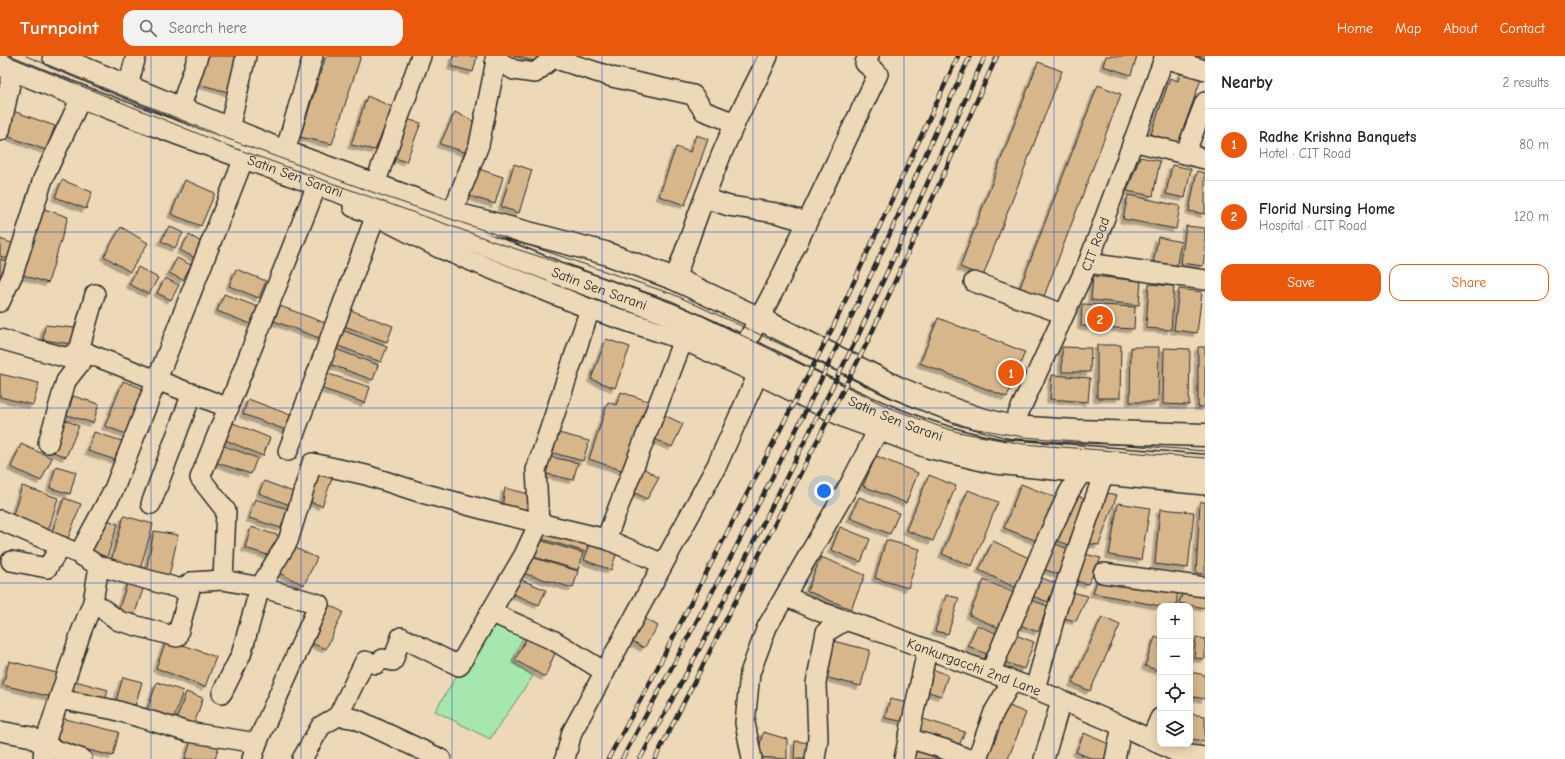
<!DOCTYPE html>
<html lang="en">
<head>
<meta charset="utf-8">
<style>
  body { margin:0; font-family:"Comic Neue",sans-serif; background:#f2f2f2; color:#202124 }
  .controls { position:absolute; right:12px; bottom:12px; display:grid; overflow:hidden; border-radius:8px; box-shadow:0 2px 10px #0003 }
  .controls button { width:36px; height:36px; display:grid; place-items:center; padding:0; border:0; border-bottom:1px solid #e0e0e0; background:#fff; color:#202124; font:20px sans-serif }
  .you { position:absolute; left:824px; top:435px; width:14px; height:14px; margin:-10px; border:3px solid #fff; border-radius:50%; background:#1a73e8; box-shadow:0 0 0 6px #1a73e833 }
  .badge { display:grid; place-items:center; width:26px; height:26px; border-radius:50%; background:#ea580c; color:#fff; font-size:13px; font-weight:700 }
  .pin { position:absolute; translate:-50% -50%; border:2px solid #fff; box-shadow:0 1px 4px #0006 }
  .list { margin:0; padding:0; list-style:none }
  h2 { display:flex; justify-content:space-between; align-items:center; height:52px; margin:0; padding:0 16px; font-size:17px }
  h2 small { font-size:13px; font-weight:400; color:#757577 }
  .list li { display:grid; grid-template-columns:26px 1fr auto; gap:12px; align-items:center; box-sizing:border-box; height:72px; padding:0 16px; border-top:1px solid #e0e0e0 }
  .list b { display:block; font-size:15px; white-space:nowrap }
  .list p { margin:0; font-size:13px; white-space:nowrap; color:#757577 }
  .list em { font-size:13px; font-style:normal; color:#757577 }
  .actions { display:flex; gap:8px; padding:12px 16px }
  .actions a { flex:1; padding:9px 0; border:1px solid #ea580c; border-radius:12px; text-align:center; font-size:14px; color:#ea580c }
  .actions .main { background:#ea580c; color:#fff }
  .icon { flex:none; width:22px; height:22px; fill:none; stroke:currentColor; stroke-width:2; stroke-linecap:round; stroke-linejoin:round }
  .map { position:relative; flex:none; width:1205px; height:703px; overflow:hidden }
  header { display:flex; align-items:center; gap:24px; box-sizing:border-box; height:56px; padding:0 20px; background:#ea580c; color:#fff }
  header strong { font-size:19px }
  nav { display:flex; gap:22px; margin-inline-start:auto; font-size:14px }
  .search { width:280px; height:36px; background:#f2f2f2; display:flex; align-items:center; gap:10px; box-sizing:border-box; padding:0 14px; border-radius:12px; color:#757577; font-size:15px }
  main { display:flex }
  aside { flex:1; background:#fff }
  .map>svg:first-child { display:block }
</style>
</head>
<body>
<header>
<strong>Turnpoint</strong>
<div class="search"><svg class="icon" aria-label="search" viewBox="0 0 24 24"><circle cx="10" cy="10" r="6"/><path d="M15 15l6 6"/></svg>Search here</div>
<nav><a>Home</a><a>Map</a><a>About</a><a>Contact</a></nav>
</header>
<main>
<div class="map">
<svg width="1205" height="703" viewBox="0 0 1205 703">
  <defs>
    <filter id="shadow"><feDropShadow dx="-3.5" dy="3.5" stdDeviation="0" flood-color="#0004"/></filter>
  </defs>
  <rect width="100%" height="100%" fill="#edd9b7"/>
  <filter id="ink" filterUnits="userSpaceOnUse"><feTurbulence type="fractalNoise" baseFrequency=".025" numOctaves="2"/><feDisplacementMap in="SourceGraphic" scale="8" xChannelSelector="R" yChannelSelector="G"/><feConvolveMatrix kernelMatrix="1 2 1 2 8 2 1 2 1" color-interpolation-filters="sRGB"/></filter>
  <g filter="url(#ink)">
    <!-- green -->
    <path fill="#a6e7b0" stroke="#68896e" d="M490,566l34,13 -12,26 21,15 -43,63 -55,-28z"/>
    <!-- building -->
    <path fill="#d7b68b" stroke="#2b2b2b" filter="url(#shadow)" d="M206,0h32l-10,36 -30,-8z
      M326,0h35l-29,88 -32,-7z
      M453,0h24l-4,16 -22,-6z
      M513,0h32l-2,7z
      M1106,0h31l-6,19 -28,-9z
      M1192,0h13v8l-14,-4z
      M1038,6l24,9 -79,205 -23,-9z
      M1181,16l20,7 -23,65 -27,-10 19,-56 8,3z
      M1098,29l23,9 -78,205 -24,-9z
      M367,40l28,12 -20,42 -24,-5z
      M13,55l42,15 -9,24 -42,-15z
      M455,56l24,12 -11,29 -28,-9z
      M394,60l27,7 -15,39 -26,-10z
      M696,79l12,4 -23,66 -26,-9 17,-49 14,5z
      M1140,101l20,4 -7,35 -26,-5z
      M514,108l18,6 -13,43 -18,-6z
      M1172,109l19,4 -6,29 -19,-4z
      M479,113l24,8 -8,27 -25,-8z
      M1197,115l8,2v41l-16,-3z
      M62,124l30,12 -6,17 -31,-12z
      M185,124l30,13 -14,33 -30,-12z
      M1128,139l52,11 -4,23 -53,-10z
      M44,153l24,8 -20,66 -25,-8z
      M169,170l14,7 -8,15 -14,-7z
      M1186,170l19,2v23l-2,15 -22,-3z
      M121,171l27,16 -18,29 -26,-16z
      M189,179l14,8 -8,15 -15,-8z
      M1158,181l23,5 -5,26 -23,-4z
      M0,183l17,6 -6,15 -11,-4z
      M177,202l14,7 -8,15 -14,-7z
      M0,203l8,3 -7,17 -1,-1z
      M138,211l20,11 -9,16 -20,-10z
      M236,213l30,12 -7,17 -30,-12z
      M1093,220l48,5 -2,24 -48,-5z
      M165,222l14,7 -8,15 -14,-7z
      M1149,228l25,2 -3,44 -25,-2z
      M1179,233l23,3 -5,41 -23,-3z
      M224,238l34,13 -7,17 -34,-13z
      M1082,248l53,3 -1,22 -53,-3z
      M280,250l48,18 -6,15 -48,-18z
      M345,252l48,18 -6,16 -48,-18z
      M938,262l87,34 -18,45 -87,-34z
      M45,269l30,3 -2,16 -30,-4z
      M339,273l48,18 -6,15 -48,-18z
      M606,283l24,8 -15,41 -24,-9z
      M1097,289h24l-1,53h-23z
      M330,291l48,18 -5,15 -49,-18z
      M1062,291l29,1 -1,24h-28z
      M1131,291h28l-1,55h-28z
      M1198,291h7v60h-7z
      M1164,292l26,1 -1,56 -26,-1z
      M322,316l48,15 -5,16 -48,-16z
      M0,318l39,9 -6,22 -33,-8z
      M1052,319l38,3 -2,24 -38,-3z
      M123,325l21,8 -18,45 -21,-8z
      M621,336l27,9 -24,70 -35,-12 19,-57 8,3z
      M73,340l26,8 -6,19 -26,-8z
      M248,343l48,18 -5,15 -48,-18z
      M658,356l25,12 -11,23 -26,-12z
      M61,362l18,8 -13,31 -18,-7z
      M228,365l42,17 -7,18 -42,-18z
      M94,376l31,10 -6,19 -31,-10z
      M555,376l34,9 -6,20 -33,-9z
      M21,388l31,14 -11,23 -30,-14z
      M222,389l35,13 -6,16 -36,-12z
      M547,400l31,7 -5,17 -30,-7z
      M876,400l42,17 -12,30 -43,-17z
      M631,404l28,18 -12,21 -27,-14z
      M56,410l20,6 -6,22 -20,-6z
      M316,413l17,7 -11,30 -17,-6z
      M929,419l27,11 -23,55 -27,-11z
      M264,425l32,12 -4,13 -33,-13z
      M1021,428l38,15 -17,44 -38,-15z
      M22,430l36,12 -11,37 -36,-14z
      M505,432l32,8 -4,21 -32,-3z
      M968,434l30,12 -26,64 -30,-12z
      M1097,435l20,4 -18,50 -14,-2z
      M1073,438l16,6 -17,46 -17,-6z
      M859,441l40,16 -9,21 -40,-16z
      M64,442l17,6 -14,37 -16,-6z
      M255,443l33,10 -7,19 -32,-10z
      M1200,446h5v72l-9,-1z
      M1118,447l32,5 -9,52 -32,-5z
      M1160,453l34,3 -6,56 -33,-4z
      M124,460l29,8 -14,49 -29,-8z
      M102,462l16,6 -11,33 -16,-5z
      M537,463l54,16 -5,17 -54,-16z
      M251,471l29,9 -6,21 -29,-9z
      M840,471l30,12 -9,23 -30,-12z
      M154,475l24,4 -10,46 -23,-5z
      M529,481l54,16 -5,17 -54,-16z
      M886,484l34,9 -12,39 -33,-10z
      M993,485l38,18 -15,29 -37,-18z
      M591,486l26,10 -6,18 -27,-10z
      M1050,486l21,8 -10,25 -21,-7z
      M291,490l26,12 -13,27 -25,-12z
      M1076,496l25,6 -13,26 -21,-5z
      M524,499l54,16 -5,17 -54,-16z
      M821,501l44,18 -14,34 -44,-18z
      M1034,519l21,8 -7,19 -21,-8z
      M1098,521l80,12 -2,17h-16l-67,-13z
      M517,522l29,12 -7,15 -28,-12z
      M984,524l33,14 -15,35 -33,-14z
      M128,525l16,5 -11,33 -16,-5z
      M1185,531l20,3v18l-26,-5z
      M1064,534l24,6 -12,25 -21,-5z
      M946,539l13,3 -11,36 -13,-3z
      M1025,542l23,8 -10,26 -23,-9z
      M329,549l14,7 -17,37 -15,-6z
      M643,561l15,9 -14,22 -15,-9z
      M1102,561l18,8 -30,66 -18,-8z
      M977,569l26,11 -9,21 -26,-11z
      M529,577l29,13 -13,31 -30,-17z
      M1010,577l24,9 -10,27 -25,-9z
      M1155,581l5,2v32l-15,-5z
      M1196,581l9,2v20l-11,-1z
      M167,583l49,18 -11,30 -49,-19z
      M833,585l37,9 -9,36 -37,-9z
      M9,605l52,13 -6,24 -52,-13z
      M930,612l18,7 -7,21 -18,-6z
      M1190,616l15,3v24l-15,-3z
      M123,621l19,5 -7,24 -19,-5z
      M68,623l40,11 -4,14 -40,-11z
      M157,626l26,9 -11,32 -26,-10z
      M186,636l17,6 -11,32 -17,-6z
      M890,643l27,6 -6,18 -26,-5z
      M1007,649l19,8 -18,46h-23z
      M1190,658l15,2v25l-15,-2z
      M57,661l62,15 -6,24 -62,-15z
      M917,661l48,15 -7,16 -45,-15z
      M763,676l24,7v20l-30,-2z
      M1084,677l29,13 -7,13h-13l-17,-7z
      M192,682l27,8 -4,13h-30z
      M795,685l21,3v15h-22z
      M917,688l29,15h-34z"/>
    <g fill="none" stroke-linecap="round" stroke-linejoin="round">
      <defs>
        <g id="minor">
          <path d="M1164,2l41,12"/>
          <path d="M495,3l19,11 21,3 18,-15 59,19 81,18 11,16 31,12"/>
          <path d="M128,30l8,-30"/>
          <path d="M180,53l18,-53"/>
          <path d="M229,73l17,-73"/>
          <path d="M0,75l13,-61"/>
          <path d="M1133,85l72,18"/>
          <path d="M285,96l28,-96"/>
          <path d="M1185,98l20,-52"/>
          <path d="M375,128l46,-128"/>
          <path d="M705,142l24,8 47,7 31,9"/>
          <path d="M353,151l23,9 63,32 151,61 93,31 75,34 87,44 82,30 68,16 210,21"/>
          <path d="M452,157l27,-68 18,-89"/>
          <path d="M1088,207l117,17"/>
          <path d="M675,223c19,-54 38,-108 62,-160 10,-21 22,-41 31,-63"/>
          <path d="M974,226l90,32"/>
          <path d="M0,246l13,-28 30,-95 38,-81"/>
          <path d="M0,283l67,19 12,-8 16,-56"/>
          <path d="M744,291l36,-68 98,-205 -13,-11 4,-7"/>
          <path d="M79,294l150,58"/>
          <path id="s1" d="M1012,371l76,-164 77,-207"/>
          <path d="M48,387l18,-62 22,-28"/>
          <path d="M288,395l92,-247"/>
          <path d="M151,448l41,-111"/>
          <path d="M0,464l79,34 20,12 82,23 11,-7 31,-2 37,7 59,17 -62,139 -5,16"/>
          <path d="M606,483l77,-199"/>
          <path d="M79,498l35,-65 130,-331"/>
          <path d="M11,505l36,7 14,-22"/>
          <path d="M1103,517l102,14"/>
          <path d="M223,524l3,-69 -26,-33 117,-293"/>
          <path id="s2" d="M785,540l36,16 54,18 160,59 87,37 38,18"/>
          <path d="M93,546l26,19 58,16 15,-55"/>
          <path d="M490,556l63,28 52,32"/>
          <path d="M990,617l57,-134 22,-47 12,-19"/>
          <path d="M1035,633l22,-80 46,-134"/>
          <path d="M222,637l19,-38 19,-68 28,-46 24,-78 54,12 56,18 79,21 105,25 57,25"/>
          <path d="M59,643l56,11 73,22 69,11"/>
          <path d="M338,660l18,3 85,40"/>
          <path d="M0,675l32,6 12,9 38,13"/>
          <path d="M908,682l36,11 24,10"/>
          <path d="M1151,683l9,-21"/>
          <path d="M1160,688l20,10 25,3"/>
          <path d="M43,703l1,-13 15,-47 22,-67 12,-30 6,-36"/>
          <path d="M302,703l19,-33 17,-10 27,-55 11,3 7,-5 10,2 8,-24 58,29 65,-111 15,-32 -3,-53 54,-161"/>
          <path d="M565,703l7,-27 145,-267 41,-91"/>
          <path d="M752,703l-7,-36 5,-50 17,-46 84,-145 27,-52"/>
          <path d="M815,703l3,-20 -2,-56 10,-51 20,-12"/>
          <path d="M904,703l23,-109"/>
          <path d="M977,703l17,-47 18,-31"/>
          <path d="M1044,703l17,-58"/>
          <path d="M1115,703l7,-33"/>
        </g>
        <g id="major">
          <path d="M54,0l231,96 167,61 153,40 70,26 83,39 140,70 36,15 43,15 35,9 64,4 129,4"/>
          <path id="s3" d="M0,8c153,64 311,116 467,174 34,12 67,26 101,39 33,13 68,24 101,37 112,45 214,117 334,137l202,15"/>
        </g>
      </defs>
      <!-- minor casing -->
      <use href="#minor" stroke="#2b2b2b" stroke-width="22"/>
      <!-- major casing -->
      <use href="#major" stroke="#2b2b2b" stroke-width="25"/>
      <!-- minor -->
      <use href="#minor" stroke="#edd9b7" stroke-width="19"/>
      <!-- major -->
      <use href="#major" stroke="#edd9b7" stroke-width="22"/>
      <!-- tram -->
      <path stroke="#2b2b2b" stroke-width="1" d="M8,0l218,89 275,99 95,31 76,26 216,106 50,19 20,6 65,12 182,14
        M26,0l202,83 155,57 292,99 118,55 97,48 70,28 64,11 181,14"/>
      <defs>
        <path id="rail" d="M608,703l39,-71 187,-363 124,-269
          M622,703c77,-141 153,-282 222,-427 44,-91 84,-184 126,-276
          M640,703l61,-113 157,-310 127,-280
          M655,703l213,-418 129,-285"/>
      </defs>
      <!-- rail casing -->
      <use href="#rail" stroke="#2b2b2b" stroke-width="4.5"/>
      <!-- rail -->
      <use href="#rail" stroke="#edd9b7" stroke-width="3" stroke-dasharray="9" stroke-linecap="butt"/>
    </g>
  </g>
  <!-- grid -->
  <path fill="none" stroke="#1d4ed8" stroke-width="1" stroke-opacity="0.55" d="M151,0v703M301,0v703M452,0v703M602,0v703M753,0v703M904,0v703M1054,0v703M0,176h1205M0,352h1205M0,527h1205"/>
  <g text-anchor="middle" stroke-width="4" stroke-linejoin="round" paint-order="stroke">
    <!-- street labels -->
    <g font-size="14" fill="#2b2b2b" stroke="#edd9b7">
      <text dy="5" stroke="none"><textPath href="#s3" startOffset="316">Satin Sen Sarani</textPath></text>
      <text dy="5" stroke="none"><textPath href="#s1" startOffset="201">CIT Road</textPath></text>
      <text dy="5" stroke="none"><textPath href="#s3" startOffset="640">Satin Sen Sarani</textPath></text>
      <text dy="5" stroke="none"><textPath href="#s3" startOffset="964">Satin Sen Sarani</textPath></text>
      <text dy="5" stroke="none"><textPath href="#s2" startOffset="202">Kankurgacchi 2nd Lane</textPath></text>
    </g>
  </g>
</svg>
<div class="controls">
<button>+</button>
<button>−</button>
<button><svg class="icon" aria-label="locate" viewBox="0 0 24 24"><circle cx="12" cy="12" r="6"/><path d="M12 2v4M12 18v4M2 12h4M18 12h4"/></svg></button>
<button><svg class="icon" aria-label="layers" viewBox="0 0 24 24"><path d="M12 4l9 5-9 5-9-5zM3 14l9 5 9-5"/></svg></button>
</div>
<div class="you"></div>
<div class="pin badge" style="left:1011px;top:317px">1</div>
<div class="pin badge" style="left:1100px;top:263px">2</div>
</div>
<aside>
<h2>Nearby<small>2 results</small></h2>
<ul class="list">
<li><span class="badge">1</span><div><b>Radhe Krishna Banquets</b><p>Hotel · CIT Road</p></div><em>80 m</em></li>
<li><span class="badge">2</span><div><b>Florid Nursing Home</b><p>Hospital · CIT Road</p></div><em>120 m</em></li>
</ul>
<div class="actions"><a class="main">Save</a><a>Share</a></div>
</aside>
</main>
</body>
</html>
